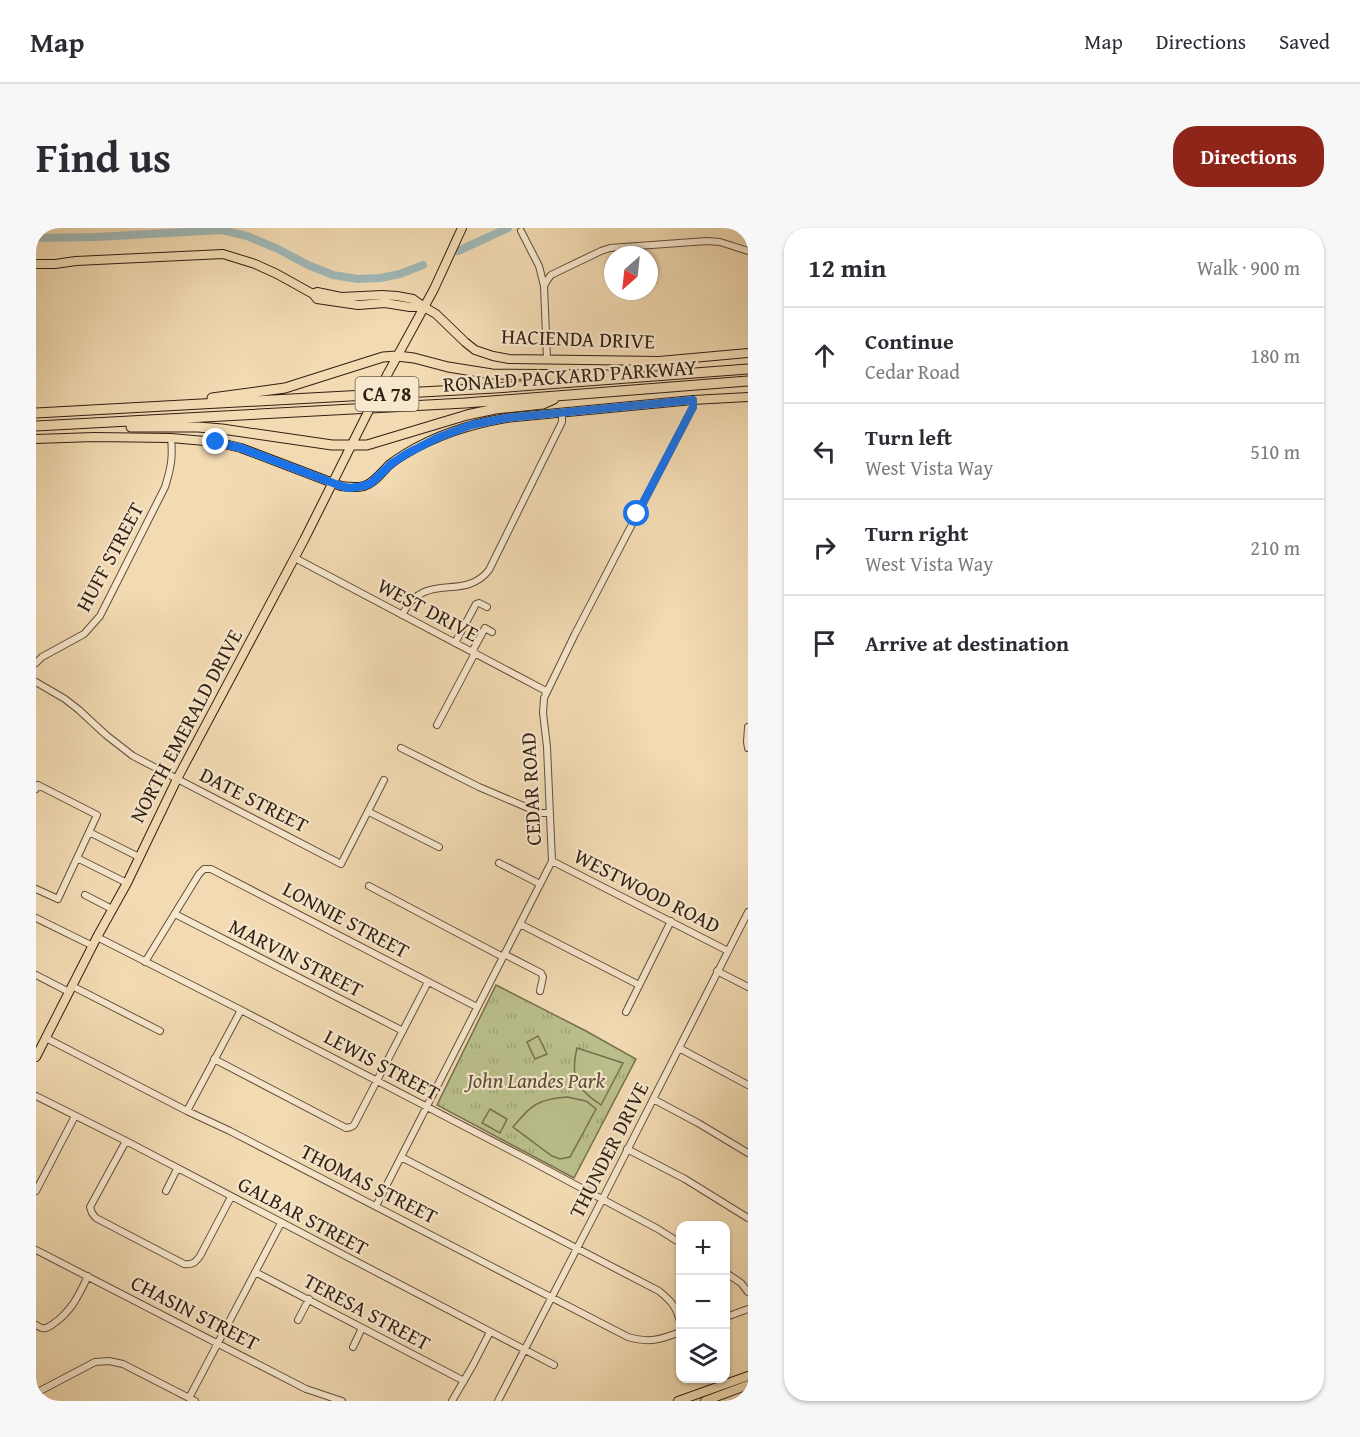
<!DOCTYPE html>
<html lang="en">
<head>
<meta charset="utf-8">
<style>
  body { margin:0; font-family:"Gentium Book Plus",serif; background:#f7f7f7; color:#2b2b33 }
  .controls { position:absolute; right:18px; bottom:18px; display:grid; overflow:hidden; border-radius:12px; box-shadow:0 2px 4px #0004 }
  .controls button { width:54px; height:54px; display:grid; place-items:center; padding:0; border:0; border-bottom:2px solid #e1e1e2; background:#fff; color:#2b2b33; font:30px sans-serif }
  .compass { position:absolute; left:568px; top:18px; width:54px; height:54px; border-radius:50%; background:#fff; box-shadow:0 2px 4px #0004; rotate:207deg }
  .stop { position:absolute; width:18px; height:18px; margin:-14px; border:4px solid #1a73e8; border-radius:50%; background:#fff }
  .stop.end { background:#1a73e8; border-color:#fff; box-shadow:0 2px 6px #0008 }
  .list { margin:0; padding:0; list-style:none }
  h2 { display:flex; justify-content:space-between; align-items:center; height:78px; margin:0; padding:0 24px; font-size:26px }
  h2 small { font-size:20px; font-weight:400; color:#7c7c81 }
  .list li { display:grid; grid-template-columns:39px 1fr auto; gap:18px; align-items:center; box-sizing:border-box; height:96px; padding:0 24px; border-top:2px solid #e1e1e2 }
  .list b { display:block; font-size:22px; white-space:nowrap }
  .list p { margin:0; font-size:20px; white-space:nowrap; color:#7c7c81 }
  .list em { font-size:20px; font-style:normal; color:#7c7c81 }
  .icon { flex:none; width:33px; height:33px; fill:none; stroke:currentColor; stroke-width:2; stroke-linecap:round; stroke-linejoin:round }
  .map { position:relative; flex:none; width:712px; height:1173px; overflow:hidden; border-radius:24px }
  header { display:flex; align-items:center; gap:36px; box-sizing:border-box; height:84px; padding:0 30px; background:#fff; border-bottom:2px solid #e1e1e2 }
  header strong { font-size:28px }
  nav { display:flex; gap:33px; margin-inline-start:auto; font-size:21px }
  .intro { display:flex; align-items:center; justify-content:space-between; box-sizing:border-box; height:144px; padding:0 36px }
  h1 { margin:0; font-size:42px }
  .button { padding:15px 27px; border-radius:24px; background:#8f2418; color:#fff; font-size:21px; font-weight:700 }
  main { display:flex; gap:36px; padding:0 36px }
  aside { flex:1; background:#fff; border-radius:24px; box-shadow:0 2px 4px #0004 }
  .map>svg:first-child { display:block }
</style>
</head>
<body>
<header>
<strong>Map</strong>
<nav><a>Map</a><a>Directions</a><a>Saved</a></nav>
</header>
<div class="intro"><h1>Find us</h1><a class="button">Directions</a></div>
<main>
<div class="map">
<svg width="712" height="1173" viewBox="0 0 712 1173">
  <defs>
    <pattern id="park-tufts" width="24" height="20" patternUnits="userSpaceOnUse" patternTransform="scale(1.5)"><rect width="24" height="20" fill="#bac08c"/><path d="M3 7l-1-3M5 7V3M7 7l1-3M15 17l-1-3M17 17v-4M19 17l1-3" fill="none" stroke="#a0a578"/></pattern>
  </defs>
  <rect width="100%" height="100%" fill="#f2dab2"/>
  <filter id="stains"><feTurbulence type="fractalNoise" baseFrequency=".00333" numOctaves="4"/><feColorMatrix values="0 0 0 0 .2 0 0 0 0 .09 0 0 0 0 .02 0 0 0 .5 -.17"/></filter>
  <radialGradient id="worn" r=".72"><stop offset=".6" stop-color="#630" stop-opacity="0"/><stop offset="1" stop-color="#630" stop-opacity=".3"/></radialGradient>
  <!-- park -->
  <path fill="url(#park-tufts)" stroke="#767050" stroke-width="1.5" d="M460,757l90,46 50,28 -62,119 -137,-73z"/>
  <!-- pitch -->
  <path fill="#bac08c" stroke="#767050" stroke-width="1.5" d="M502,808l9,18 -12,5 -8,-17z
    M541,820l46,15 -22,42c-25,-17 -31,-27 -24,-57z
    M531,869l19,4 10,8 -26,48 -10,2 -8,-3 -39,-29c18,-22 25,-28 54,-30z
    M454,881l17,10 -7,14 -18,-10z"/>
  <g fill="none" stroke-linecap="round" stroke-linejoin="round">
    <!-- river -->
    <path stroke="#a0b8b8" stroke-width="8" d="M0,10l60,-1 126,-7 25,6 31,13 30,16 25,10 25,4 22,-1 20,-4 23,-9
      M422,23l50,-23"/>
    <defs>
      <path id="minor" d="M485,3l18,35 5,20
        M511,131l-3,-73 4,-7 3,-4 50,-24 9,-3 97,-7 13,1 28,9
        M259,330l251,133
        M366,387c23,-46 61,-12 87,-45l73,-148v-9
        M419,415l21,-39 3,-1 8,4
        M436,424l13,-24 7,4
        M0,435l6,-6 42,-23 16,-18 65,-129c6,-19 8,-30 6,-49
        M0,454l29,17 14,11 27,25 27,21 208,108 43,-84
        M401,497l38,-72
        M712,499l-1,15 1,6
        M365,520l78,39 61,26h9
        M0,561l2,-4 59,30 -39,84 -22,-10
        M333,584l70,35
        M53,604l50,25
        M41,630l50,25
        M516,633l176,90
        M463,635l41,21
        M333,658l134,71
        M49,667l27,14
        M139,686l228,117
        M0,690l57,28
        M484,696l119,61
        M61,709l144,73 288,150 129,69 22,14
        M468,726l37,19 2,4 -3,14
        M109,734l54,-88 5,-5h7l266,138
        M681,743l31,16
        M0,747l33,17
        M36,758l88,45
        M590,784l45,-91
        M10,810l141,73 43,20 398,206c21,6 32,3 52,-5
        M643,820l69,37
        M178,831l132,69 5,-1 3,-2 74,-143
        M0,868l90,45 428,224
        M617,871l45,24 50,30
        M151,883l54,-101
        M90,913l-36,66 2,6 4,5 88,46c8,1 11,-1 16,-8l31,-59
        M591,921l58,30 63,39
        M365,929l258,134c12,10 17,15 21,30
        M0,963l39,-75
        M130,963l11,-22
        M340,978l176,-345 -5,-114 -4,-34 1,-15 31,-64 118,-227v-7
        M0,1022l270,139 36,12
        M219,1044l209,109
        M690,1045l15,10 7,9
        M690,1089l22,-8
        M262,1092l11,-21
        M0,1097c7,5 10,4 17,-1 18,-12 26,-29 35,-48
        M317,1119l9,-19
        M0,1165l59,-31 14,-1 14,3 72,37
        M153,1170l92,-175
        M416,1173l21,-36 17,-33
        M462,1173l104,-201 146,-288"/>
      <path id="major" d="M0,36h19l21,-3 147,-7 32,10 22,10 36,20 4,5 41,6 27,-2 25,4h14
        M277,66l4,-2 24,5 41,-2 15,1 16,3 11,8 12,7 29,28 10,8 18,6 16,3 150,2 89,-8
        M351,147l47,-86 28,-61
        M0,211l58,-2 77,1 45,4 25,6 100,38c7,1 16,2 23,0 10,-3 18,-14 25,-21 5,-4 11,-8 16,-11 31,-19 66,-30 101,-36l187,-18 55,-3
        M0,829l61,-120 30,-54 50,-104 127,-239 61,-122
        M642,1173l70,-25
        M669,1173l43,-16"/>
      <path id="highway" d="M176,170l73,-10 98,-31 14,-1 17,2 34,9 44,7 122,1
        M0,185l459,-25 253,-19
        M0,198l429,-23 283,-22
        M95,199h67l24,2 110,16h35l100,-30 28,-6 48,-5 11,-5"/>
    </defs>
    <!-- minor casing -->
    <use href="#minor" stroke="#614e3b" stroke-width="8"/>
    <!-- major casing -->
    <use href="#major" stroke="#311f13" stroke-width="10"/>
    <!-- highway casing -->
    <use href="#highway" stroke="#311f13" stroke-width="11"/>
    <!-- minor -->
    <use href="#minor" stroke="#f7e7cd" stroke-width="6"/>
    <!-- major -->
    <use href="#major" stroke="#f2dab2" stroke-width="8"/>
    <!-- highway -->
    <use href="#highway" stroke="#f2dab2" stroke-width="9"/>
    <defs>
      <path id="major-bridge" d="M329,190l22,-43"/>
    </defs>
    <!-- major-bridge casing -->
    <use href="#major-bridge" stroke="#311f13" stroke-width="10" stroke-linecap="butt"/>
    <!-- major-bridge -->
    <use href="#major-bridge" stroke="#f2dab2" stroke-width="8"/>
  </g>
  <g fill="none" stroke-linecap="round" stroke-linejoin="round">
    <!-- route -->
    <path stroke="#1a73e8" stroke-width="8" d="M180,214l25,6 100,38 8,2 15,-2 7,-3 20,-19 15,-10 31,-16 34,-13 35,-7 187,-18v7l-56,107"/>
  </g>
  <g text-anchor="middle" stroke-width="4.5" stroke-linejoin="round" paint-order="stroke">
    <!-- shield labels -->
    <rect fill="#f7e7cd" stroke="#6c5b4b" stroke-width="1.5" x="319.5" y="149" width="63" height="34" rx="4.5"/>
    <g font-size="20" font-weight="bold" fill="#311f13">
      <text x="351" y="173">CA 78</text>
    </g>
    <!-- street labels -->
    <g font-size="21" fill="#311f13" stroke="#f7e7cd">
      <text transform="translate(542 111) rotate(2)" y="7">HACIENDA DRIVE</text>
      <text transform="translate(534 148) rotate(-4)" y="7">RONALD PACKARD PARKWAY</text>
      <text transform="translate(74 329) rotate(-62)" y="7">HUFF STREET</text>
      <text transform="translate(392 382) rotate(28)" y="7">WEST DRIVE</text>
      <text transform="translate(150 498) rotate(-62)" y="7">NORTH EMERALD DRIVE</text>
      <text transform="translate(495 561) rotate(-93)" y="7">CEDAR ROAD</text>
      <text transform="translate(218 572) rotate(27)" y="7">DATE STREET</text>
      <text transform="translate(611 663) rotate(27)" y="7">WESTWOOD ROAD</text>
      <text transform="translate(310 692) rotate(28)" y="7">LONNIE STREET</text>
      <text transform="translate(260 730) rotate(27)" y="7">MARVIN STREET</text>
      <text transform="translate(346 837) rotate(28)" y="7">LEWIS STREET</text>
      <text transform="translate(573 922) rotate(-63)" y="7">THUNDER DRIVE</text>
      <text transform="translate(333 956) rotate(27)" y="7">THOMAS STREET</text>
      <text transform="translate(267 988) rotate(28)" y="7">GALBAR STREET</text>
      <text transform="translate(331 1084) rotate(28)" y="7">TERESA STREET</text>
      <text transform="translate(159 1085) rotate(27)" y="7">CHASIN STREET</text>
    </g>
    <!-- park labels -->
    <g font-size="21" font-style="italic" fill="#5a4f37" stroke="#f7e7cd">
      <text x="500" y="860">John Landes Park</text>
    </g>
  </g>
  <rect width="100%" height="100%" filter="url(#stains)"/>
  <rect width="100%" height="100%" fill="url(#worn)"/>
</svg>
<div class="controls">
<button>+</button>
<button>−</button>
<button><svg class="icon" aria-label="layers" viewBox="0 0 24 24"><path d="M12 4l9 5-9 5-9-5zM3 14l9 5 9-5"/></svg></button>
</div>
<svg class="compass" viewBox="-18 -18 36 36"><path d="M0-13l5 13h-10z" fill="#e53935"/><path d="M0 13l5-13h-10z" fill="#7c7c81"/></svg>
<div class="stop" style="left:601px;top:286px"></div>
<div class="stop end" style="left:180px;top:214px"></div>
</div>
<aside>
<h2>12 min<small>Walk · 900 m</small></h2>
<ul class="list">
<li><svg class="icon" aria-label="ahead" viewBox="0 0 24 24"><path d="M12 20V5M6 11l6-6 6 6"/></svg><div><b>Continue</b><p>Cedar Road</p></div><em>180 m</em></li>
<li><svg class="icon" aria-label="left" viewBox="0 0 24 24"><path d="M17 20v-9H6M10 6l-5 5 5 5"/></svg><div><b>Turn left</b><p>West Vista Way</p></div><em>510 m</em></li>
<li><svg class="icon" aria-label="right" viewBox="0 0 24 24"><path d="M7 20v-9h11M14 6l5 5-5 5"/></svg><div><b>Turn right</b><p>West Vista Way</p></div><em>210 m</em></li>
<li><svg class="icon" aria-label="arrive" viewBox="0 0 24 24"><path d="M6 21V4h12l-3 4 3 4H6"/></svg><div><b>Arrive at destination</b></div></li>
</ul>
</aside>
</main>
</body>
</html>
